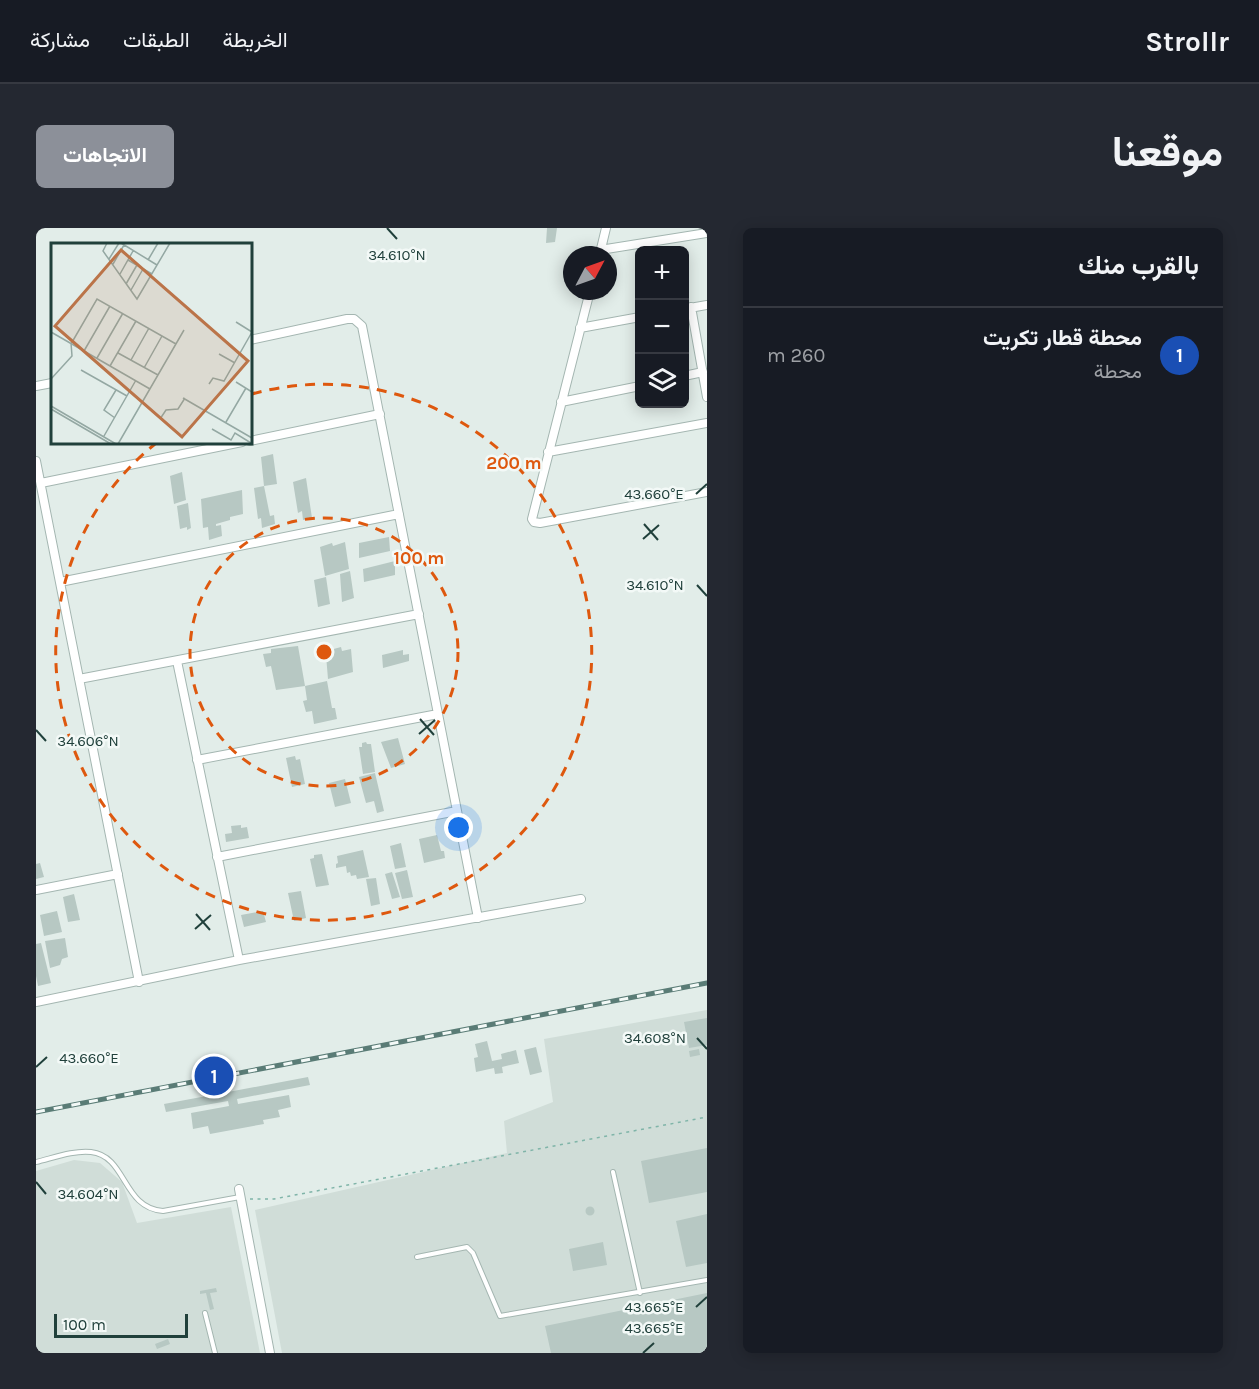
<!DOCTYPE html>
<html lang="ar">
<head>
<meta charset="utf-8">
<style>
  body { margin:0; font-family:Karla,Vazirmatn,sans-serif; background:#242831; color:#f1f3f6; direction:rtl }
  .controls { position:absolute; right:18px; top:18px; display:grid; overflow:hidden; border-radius:9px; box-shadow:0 3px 15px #0003 }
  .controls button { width:54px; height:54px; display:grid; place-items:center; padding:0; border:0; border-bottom:2px solid #363941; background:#171b24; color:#f1f3f6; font:30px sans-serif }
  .compass { position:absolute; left:527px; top:18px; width:54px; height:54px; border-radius:50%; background:#171b24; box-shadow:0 3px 15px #0003; rotate:49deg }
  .scale { position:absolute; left:18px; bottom:15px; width:134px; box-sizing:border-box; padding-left:6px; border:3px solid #20403b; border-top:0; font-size:16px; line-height:21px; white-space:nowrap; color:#20403b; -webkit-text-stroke:4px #f3f9f7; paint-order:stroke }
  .you { position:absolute; left:423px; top:600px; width:21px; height:21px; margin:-15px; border:4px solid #fff; border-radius:50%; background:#1a73e8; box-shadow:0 0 0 9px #1a73e833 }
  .badge { display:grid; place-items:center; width:39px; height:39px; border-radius:50%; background:#8c9099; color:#fff; font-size:20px; font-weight:700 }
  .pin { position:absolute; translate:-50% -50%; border:3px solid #fff; box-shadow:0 2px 6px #0006 }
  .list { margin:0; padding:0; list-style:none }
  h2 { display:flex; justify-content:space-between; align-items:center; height:78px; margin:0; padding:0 24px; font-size:26px }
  h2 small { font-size:20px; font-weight:400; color:#9ea1a6 }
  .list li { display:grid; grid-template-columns:39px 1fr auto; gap:18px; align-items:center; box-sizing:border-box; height:96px; padding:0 24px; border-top:2px solid #363941 }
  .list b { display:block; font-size:22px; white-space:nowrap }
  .list p { margin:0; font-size:20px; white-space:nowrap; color:#9ea1a6 }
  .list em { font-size:20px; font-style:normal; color:#9ea1a6 }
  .icon { flex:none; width:33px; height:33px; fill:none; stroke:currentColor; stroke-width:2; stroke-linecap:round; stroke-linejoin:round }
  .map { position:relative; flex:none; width:671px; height:1125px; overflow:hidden; direction:ltr; border-radius:9px }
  header { display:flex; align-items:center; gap:36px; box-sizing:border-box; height:84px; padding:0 30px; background:#171b24; border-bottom:2px solid #363941 }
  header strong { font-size:28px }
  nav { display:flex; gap:33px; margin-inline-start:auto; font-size:21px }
  .intro { display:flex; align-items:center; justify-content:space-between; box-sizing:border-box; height:144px; padding:0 36px }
  h1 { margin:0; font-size:42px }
  .button { padding:15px 27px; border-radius:9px; background:#8c9099; color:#fff; font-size:21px; font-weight:700 }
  main { display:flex; gap:36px; padding:0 36px }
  aside { flex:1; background:#171b24; border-radius:9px; box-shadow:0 3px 15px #0003 }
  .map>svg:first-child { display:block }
</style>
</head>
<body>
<header>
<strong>Strollr</strong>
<nav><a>الخريطة</a><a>الطبقات</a><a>مشاركة</a></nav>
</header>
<div class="intro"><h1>موقعنا</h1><a class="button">الاتجاهات</a></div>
<main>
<aside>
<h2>بالقرب منك<small></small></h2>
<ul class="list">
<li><span class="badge" style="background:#1a4fb4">1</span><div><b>محطة قطار تكريت</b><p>محطة</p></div><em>260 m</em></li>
</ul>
</aside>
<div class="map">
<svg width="671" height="1125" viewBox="0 0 671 1125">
  <rect width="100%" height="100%" fill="#e2ede9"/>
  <!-- built -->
  <path fill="#d0ddd8" d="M671,782v343h-425l-27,-143 252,-57 -3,-32 49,-19 -9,-63z
    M38,932l26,3 22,19 15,41 94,-16 29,146h-224v-182z"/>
  <!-- building -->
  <path fill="#b7c8c3" d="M511,0h10l-2,14 -9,1z
    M237,226l4,30 -13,2 -3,-29z
    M146,244l4,28 -12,4 -4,-28z
    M270,250l6,40 -9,2 -1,-9 -4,2 -5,-31z
    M228,258l6,30 4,-1 1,9 -13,4 -1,-10 -3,1 -4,-31z
    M206,262l1,24 -13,3v3l-14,4v2l5,-1 1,11 -13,4 -1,-13 -5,1 -2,-29z
    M152,275l3,25 -4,2v-3l-7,2 -3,-23z
    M353,309l1,14 -31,7v-15z
    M309,314l4,27 -24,7 -5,-29 12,-4 1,3z
    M359,333v14l-31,7 -1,-13z
    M314,343l4,27 -12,4 -2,-28z
    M290,349l4,27 -12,3 -4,-27z
    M262,418l7,40 -29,4 -5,-24 -5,1 -3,-13 8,-1v-4z
    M305,419l1,4 9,-2 2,23 -25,7 -2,-24 4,-1v-4z
    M367,422v5l6,-1v7l-26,7 -1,-13z
    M291,453l5,27h3l2,11 -23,5 -2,-13 -6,1 -3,-11 4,-1 -2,-14z
    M362,510l7,26 -14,4 -10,-26z
    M330,514l1,2h4l4,28 -12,2 -4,-27h3v-4z
    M259,528l1,4 4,-1 5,25 -13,3 -6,-29z
    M339,545l9,38 -7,2 -3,-12 -8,2 -7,-26z
    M309,551l6,24 -16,4 -6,-24z
    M205,597v3l6,-1 2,11 -23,4 -1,-8 7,-1 -1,-7z
    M401,607l4,16h3l1,7 -21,5 -5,-24z
    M365,615l5,24 -11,2 -5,-23z
    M327,622l6,27 -12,2 -1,-4 -5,1 -1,-4 -3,1 -1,-7 -10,2v-4l2,-1 -1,-7z
    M286,626l7,31 -13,2 -6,-28 4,-1v-3z
    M4,635l4,14 -8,2v-15z
    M371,642l6,27 -11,2 -7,-26z
    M356,644l8,25 -8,2 -7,-25z
    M340,650l4,26 -9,2 -5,-27z
    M265,663l5,27 -12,3 -6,-28z
    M38,666l6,26 -12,2 -5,-25z
    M21,683l5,21 -18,4 -4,-21z
    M227,683l3,11 -22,5 -3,-12z
    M29,710l3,19 -6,2 -2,6 -10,3 -5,-27z
    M5,715l10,40 -13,3 -2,-10v-32z
    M671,790v27l-18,3 -5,-26z
    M451,813l5,20 10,-2 -1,-5 15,-4 3,13 -17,4 1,6 -8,1 -1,-6 -18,4 -2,-14 4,-1 -3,-13z
    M500,819l6,25 -12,3 -6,-25z
    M663,821l1,6 -10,2 -1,-6z
    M272,849l2,8 -73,14 1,5 51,-9 2,12 -13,3 2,7 -17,3 1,4 -54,10 -2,-8 -15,3 -2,-16 38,-7 -1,-5 -62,11 -2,-8z
    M671,920v44l-58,11 -8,-42z
    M549.5 983a4.5 4.5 0 1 1 9 0a4.5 4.5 0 1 1-9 0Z
    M671,986v49l-21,4 -10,-46z
    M567,1014l4,23 -34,6 -4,-22z
    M180,1060l1,4 -7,1 4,16 -4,1 -4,-17 -6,1v-3z
    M671,1065v60h-156l-6,-27z
    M132,1111l2,5 -13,5 -2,-5z"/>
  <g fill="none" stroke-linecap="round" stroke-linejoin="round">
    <defs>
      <path id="service" d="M0,934c17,-4 38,-12 55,-10 36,4 31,56 72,59l77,-14
        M577,944l27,121
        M381,1029l50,-10 6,6 27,63 207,-36
        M169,1085l10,40"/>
      <path id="minor" d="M564,22l107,-17
        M564,25l6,-25
        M554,63l-58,228 2,3 6,1 167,-31
        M655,79l16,90
        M648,81l23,-4
        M544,100l60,-11
        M214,112l97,-21h7l8,7 116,592
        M648,148l19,-4
        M0,158l16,-3
        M525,174l79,-16
        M214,213l130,-27
        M512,224l159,-29
        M0,233l103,521
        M5,255l201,-41
        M24,354l339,-68
        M141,433l62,299
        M43,451l340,-65
        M161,532l241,-46
        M181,629l240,-46
        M0,662l82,-16
        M0,774l203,-42 342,-61
        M203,961l31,164"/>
    </defs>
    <!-- service casing -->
    <use href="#service" stroke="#a4b6b1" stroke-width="6"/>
    <!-- minor casing -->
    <use href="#minor" stroke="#a4b6b1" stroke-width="10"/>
    <!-- path -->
    <path stroke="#7fb4a8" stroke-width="1.5" stroke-dasharray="3 4.5" stroke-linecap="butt" d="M214,971h24l433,-82"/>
    <!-- service -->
    <use href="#service" stroke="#fff" stroke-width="4"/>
    <!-- minor -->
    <use href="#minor" stroke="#fff" stroke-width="8"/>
    <defs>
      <path id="rail" d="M0,884l671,-129"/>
    </defs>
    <!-- rail casing -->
    <use href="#rail" stroke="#5a7c76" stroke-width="5"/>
    <!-- rail -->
    <use href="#rail" stroke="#f3f9f7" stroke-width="3" stroke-dasharray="9" stroke-linecap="butt"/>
  </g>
  <!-- ticks -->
  <path fill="none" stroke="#20403b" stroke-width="2" d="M351,0l10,11M660,266l11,-10M608,296l14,16M607,311l16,-14M661,357l10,11M384,491l14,16M0,502l10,11M383,506l16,-14M160,686l14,16M159,701l16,-14M661,810l10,11M0,839l11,-10M0,954l10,12M660,1079l11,-10M607,1125l11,-10"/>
  <!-- distance rings -->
  <g fill="none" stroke="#de580e" stroke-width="3" stroke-dasharray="10 8">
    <circle cx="288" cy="424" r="134"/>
    <path d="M216 166A268 268 0 1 1 119 216"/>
  </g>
  <!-- overview -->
  <g transform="translate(15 15)">
    <rect width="201" height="201" fill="#e2ede9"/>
    <path fill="none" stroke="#94a8a3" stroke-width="1.5" d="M56,0l-4,8 34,48 33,-56M70,0l36,22M58,16l10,-16M77,17l24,14M97,17l10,-17M62,21l11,-19M69,31l13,-23M75,41l11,-19M80,47l12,-21M185,79l16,10M0,89l99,57M20,101l26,-45 79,45M33,108l26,-45M67,110l40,22M168,111l16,9M46,115l26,-45M80,117l18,-32M59,123l26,-45M93,125l18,-32M30,127l46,26M0,136l21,-23 -1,-13M185,139l16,10M158,141l4,-6 11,3 28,-49M132,155l69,40M0,163l65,38M0,166l60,35M64,175l-11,-8 12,-20M109,176l6,-9 12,-1 7,-11M175,179l20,-34M161,186l19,11 4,-7 16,10M53,193l32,-56M67,201l66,-114"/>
    <path fill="#bb7449" fill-opacity="0.15" stroke="#bb7449" stroke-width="3" d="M70,7l127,111 -66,76 -127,-111z"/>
    <rect width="201" height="201" fill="none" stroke="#20403b" stroke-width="3"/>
  </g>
  <g font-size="15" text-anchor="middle" fill="#20403b" stroke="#f3f9f7" stroke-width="5" stroke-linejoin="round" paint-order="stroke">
    <text x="361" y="32">34.610°N</text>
    <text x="618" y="271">43.660°E</text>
    <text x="619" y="362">34.610°N</text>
    <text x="52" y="518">34.606°N</text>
    <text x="619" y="815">34.608°N</text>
    <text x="53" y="835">43.660°E</text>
    <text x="52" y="971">34.604°N</text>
    <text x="618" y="1084">43.665°E</text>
    <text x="618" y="1105">43.665°E</text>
  </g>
  <circle cx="288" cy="424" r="9" fill="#de580e" stroke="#f3f9f7" stroke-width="3"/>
  <g font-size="18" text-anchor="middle" font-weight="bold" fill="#de580e" stroke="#f3f9f7" stroke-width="5" stroke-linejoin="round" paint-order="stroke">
    <text x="478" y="241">200 m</text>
    <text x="383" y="336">100 m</text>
  </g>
</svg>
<div class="controls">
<button>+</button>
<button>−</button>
<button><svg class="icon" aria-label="layers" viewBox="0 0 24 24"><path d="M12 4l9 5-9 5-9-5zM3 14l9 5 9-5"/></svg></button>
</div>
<svg class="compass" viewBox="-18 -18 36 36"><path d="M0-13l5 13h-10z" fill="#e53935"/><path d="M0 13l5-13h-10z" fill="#9ea1a6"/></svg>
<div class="scale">100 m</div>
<div class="you"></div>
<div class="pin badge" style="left:178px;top:848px;background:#1a4fb4">1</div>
</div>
</main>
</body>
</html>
